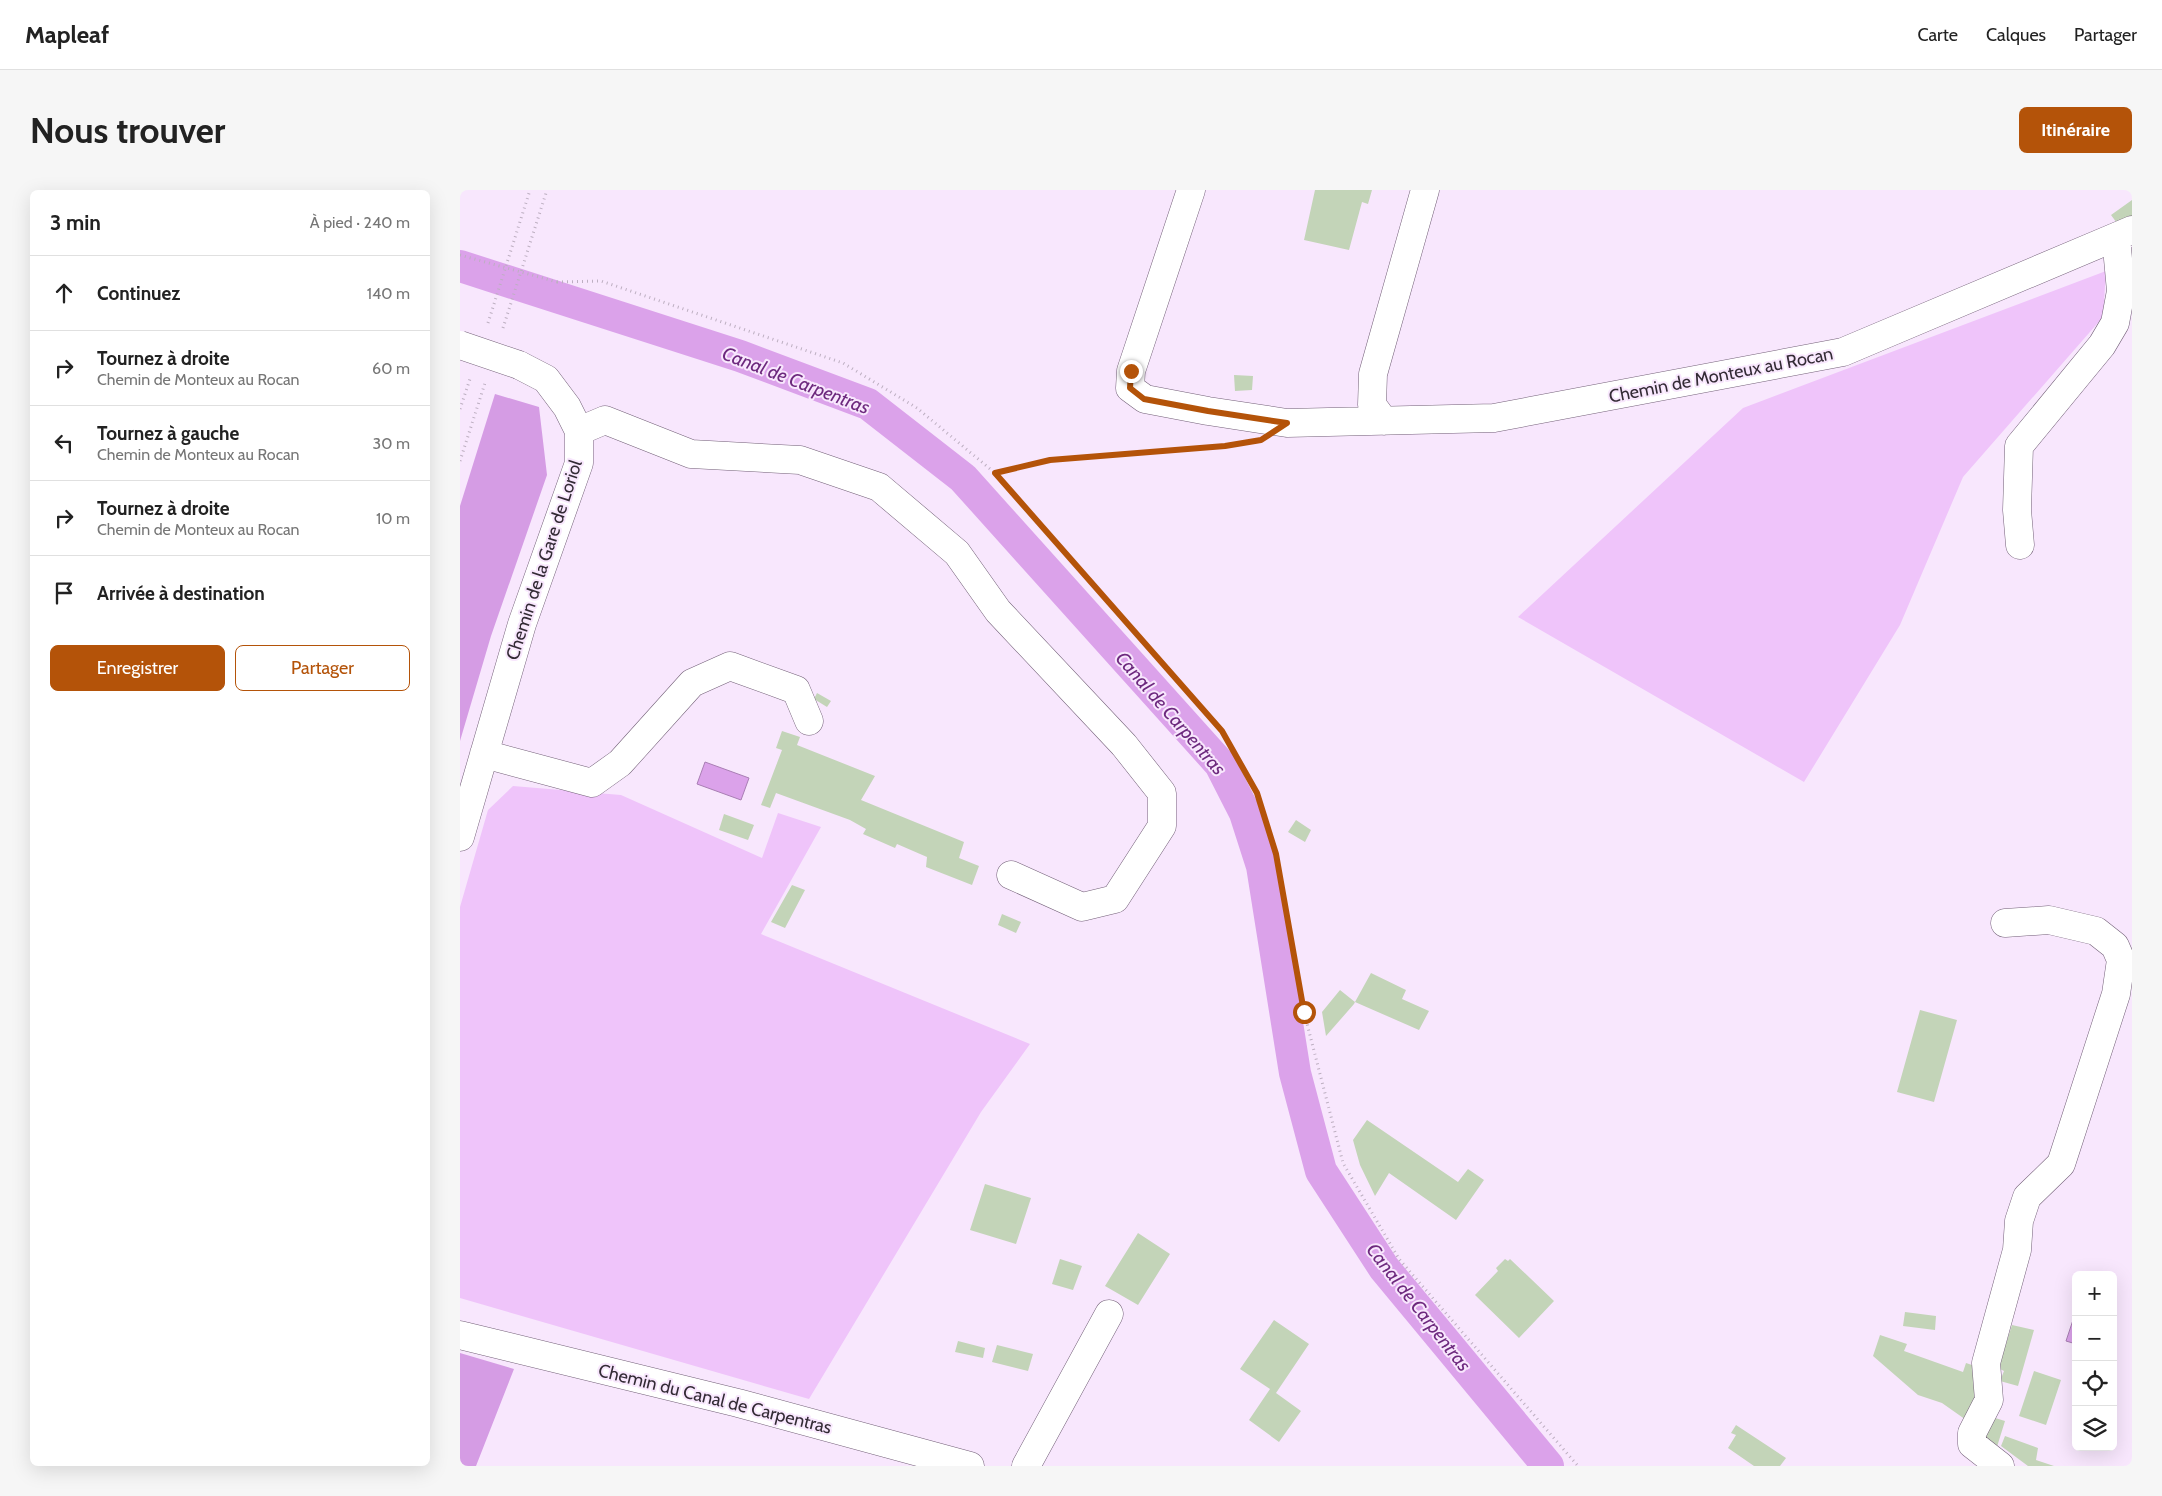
<!DOCTYPE html>
<html lang="fr">
<head>
<meta charset="utf-8">
<style>
  body { margin:0; font-family:Cabin,sans-serif; background:#f6f6f6; color:#222 }
  .controls { position:absolute; right:15px; bottom:15px; display:grid; overflow:hidden; border-radius:8px; box-shadow:0 5px 20px #0002 }
  .controls button { width:45px; height:45px; display:grid; place-items:center; padding:0; border:0; border-bottom:1px solid #e0e0e0; background:#fff; color:#222; font:25px sans-serif }
  .stop { position:absolute; width:15px; height:15px; margin:-11px; border:4px solid #b45309; border-radius:50%; background:#fff }
  .stop.end { background:#b45309; border-color:#fff; box-shadow:0 1px 5px #0008 }
  .list { margin:0; padding:0; list-style:none }
  h2 { display:flex; justify-content:space-between; align-items:center; height:65px; margin:0; padding:0 20px; font-size:21px }
  h2 small { font-size:16px; font-weight:400; color:#767676 }
  .list li { display:grid; grid-template-columns:32px 1fr auto; gap:15px; align-items:center; box-sizing:border-box; height:75px; padding:0 20px; border-top:1px solid #e0e0e0 }
  .list b { display:block; font-size:19px; white-space:nowrap }
  .list p { margin:0; font-size:16px; white-space:nowrap; color:#767676 }
  .list em { font-size:16px; font-style:normal; color:#767676 }
  .actions { display:flex; gap:10px; padding:15px 20px }
  .actions a { flex:1; padding:11px 0; border:1px solid #b45309; border-radius:8px; text-align:center; font-size:18px; color:#b45309 }
  .actions .main { background:#b45309; color:#fff }
  .icon { flex:none; width:28px; height:28px; fill:none; stroke:currentColor; stroke-width:2; stroke-linecap:round; stroke-linejoin:round }
  .map { position:relative; flex:none; width:1672px; height:1276px; overflow:hidden; border-radius:8px }
  header { display:flex; align-items:center; gap:30px; box-sizing:border-box; height:70px; padding:0 25px; background:#fff; border-bottom:1px solid #e0e0e0 }
  header strong { font-size:24px }
  nav { display:flex; gap:28px; margin-inline-start:auto; font-size:18px }
  .intro { display:flex; align-items:center; justify-content:space-between; box-sizing:border-box; height:120px; padding:0 30px }
  h1 { margin:0; font-size:35px }
  .button { padding:12px 22px; border-radius:8px; background:#b45309; color:#fff; font-size:18px; font-weight:700 }
  main { display:flex; gap:30px; padding:0 30px }
  aside { flex:1; background:#fff; border-radius:8px; box-shadow:0 5px 20px #0002 }
  .map>svg:first-child { display:block }
</style>
</head>
<body>
<header>
<strong>Mapleaf</strong>
<nav><a>Carte</a><a>Calques</a><a>Partager</a></nav>
</header>
<div class="intro"><h1>Nous trouver</h1><a class="button">Itinéraire</a></div>
<main>
<aside>
<h2>3 min<small>À pied · 240 m</small></h2>
<ul class="list">
<li><svg class="icon" aria-label="ahead" viewBox="0 0 24 24"><path d="M12 20V5M6 11l6-6 6 6"/></svg><div><b>Continuez</b></div><em>140 m</em></li>
<li><svg class="icon" aria-label="right" viewBox="0 0 24 24"><path d="M7 20v-9h11M14 6l5 5-5 5"/></svg><div><b>Tournez à droite</b><p>Chemin de Monteux au Rocan</p></div><em>60 m</em></li>
<li><svg class="icon" aria-label="left" viewBox="0 0 24 24"><path d="M17 20v-9H6M10 6l-5 5 5 5"/></svg><div><b>Tournez à gauche</b><p>Chemin de Monteux au Rocan</p></div><em>30 m</em></li>
<li><svg class="icon" aria-label="right" viewBox="0 0 24 24"><path d="M7 20v-9h11M14 6l5 5-5 5"/></svg><div><b>Tournez à droite</b><p>Chemin de Monteux au Rocan</p></div><em>10 m</em></li>
<li><svg class="icon" aria-label="arrive" viewBox="0 0 24 24"><path d="M6 21V4h12l-3 4 3 4H6"/></svg><div><b>Arrivée à destination</b></div></li>
</ul>
<div class="actions"><a class="main">Enregistrer</a><a>Partager</a></div>
</aside>
<div class="map">
<svg width="1672" height="1276" viewBox="0 0 1672 1276">
  <rect width="100%" height="100%" fill="#f8e7fd"/>
  <!-- green -->
  <path fill="#efc4fa" d="M1646,81l-3,46 -140,160 -63,148 -96,157 -286,-165 225,-209z
    M53,596l108,9 141,63 16,-45 43,14 -60,107 269,110 -49,68 -172,287 -349,-101v-391l28,-97z"/>
  <!-- forest -->
  <path fill="#d59ce4" d="M35,204l44,13 8,68 -56,161 -31,105v-235z
    M0,1163l54,16 -38,97h-16z"/>
  <!-- water -->
  <path fill="#dba2ea" stroke="#a97eb4" d="M245,572l44,16 -8,22 -44,-16z
    M1616,1121v33l-10,-3z"/>
  <g fill="none" stroke-linecap="round" stroke-linejoin="round">
    <!-- canal -->
    <path stroke="#dba2ea" stroke-width="32" d="M0,76l280,90 128,48 95,74 257,286 25,49 17,53 33,207 26,98 63,97 164,198"/>
  </g>
  <!-- building -->
  <path fill="#c3d4b8" d="M855,0h57l-4,14 -6,-2 -13,48 -45,-10z
    M1672,10v23l-10,7 -11,-15z
    M774,185l19,1 -1,14 -17,1z
    M357,503l14,8 -4,6 -13,-8z
    M322,541l18,6 -3,8 78,31 -14,24 103,42 -5,16 20,8 -7,19 -46,-18 1,-10 -30,-13 -2,4 -32,-14 3,-5 -16,-9 -74,-27 -6,15 -9,-3 21,-55 -6,-2z
    M264,624l30,11 -6,15 -29,-10z
    M836,630l15,10 -6,12 -17,-10z
    M332,695l13,5 -20,38 -14,-6z
    M542,724l19,8 -5,11 -18,-8z
    M911,783l35,17 -4,9 27,12 -10,19 -64,-28z
    M880,800l15,12 -1,2 -28,32 -4,-24z
    M1460,820l37,10 -23,82 -37,-10z
    M907,930l91,62 10,-13 16,11 -28,40 -67,-47 -14,23 -15,-31 -7,-25z
    M525,994l46,14 -15,46 -46,-14z
    M678,1043l32,21 -32,51 -33,-19z
    M600,1069l22,7 -9,24 -21,-6z
    M1045,1069l3,2 2,-2 44,42 -35,37 -44,-43 23,-24 -2,-3z
    M1445,1122l31,4 -1,14 -32,-4z
    M814,1130l35,24 -33,49 25,18 -22,31 -30,-22 21,-31 -30,-20z
    M1552,1135l22,5 -16,56 -18,-5 4,-10 -6,-3z
    M1420,1145l27,9 -3,7 59,21 3,-9 12,4 -5,13 10,4 -14,38 -27,-19 -24,-8 -45,-39z
    M498,1151l27,7 -2,10 -28,-6z
    M537,1155l36,9 -5,17 -36,-9z
    M1574,1181l27,9 -15,45 -27,-9z
    M1532,1227l13,4 -9,29 -13,-8z
    M1276,1235l50,33 -6,8h-26l-26,-18 8,-13 -5,-2z
    M1545,1246l33,12 -2,12 18,6h-26l-27,-20z"/>
  <g fill="none" stroke-linecap="round" stroke-linejoin="round">
    <defs>
      <path id="minor" d="M731,0l-60,181 -1,17 15,11 63,12 79,12 207,-5 349,-66 289,-122
        M924,231l-12,-16 1,-31 52,-184
        M119,241l26,-11 86,34 109,6 79,27 78,66 41,58 126,134 38,48v33l-47,73 -33,8 -71,-32
        M1560,355l-3,-35 2,-64 83,-101 13,-22 6,-32 -5,-54
        M24,564l108,29 28,-20 72,-80 38,-17 66,24 13,31
        M0,647l62,-213 57,-161v-32l-12,-24 -21,-28 -27,-14
        M0,1145l278,68 232,63
        M566,1276l83,-152
        M1540,1276l-28,-22v-11l17,-33 -3,-37 31,-113 2,-29 8,-24 34,-33 55,-170 5,-34 -6,-14 -19,-15 -47,-11 -44,3"/>
    </defs>
    <!-- minor casing -->
    <use href="#minor" stroke="#736078" stroke-width="29"/>
    <!-- path -->
    <path stroke="#bdafc1" stroke-width="3" stroke-dasharray="1 4" stroke-linecap="butt" d="M97,92l44,-1 242,82 74,45 78,65 227,258 35,62 19,61 28,158 39,151 56,96 179,207
      M28,133l42,-133
      M43,138l44,-138
      M0,219l10,-30
      M0,271l25,-78
      M535,283l55,-13 175,-14"/>
    <!-- minor -->
    <use href="#minor" stroke="#fff" stroke-width="28"/>
    <defs>
      <path id="minor-bridge" d="M0,155l59,20"/>
    </defs>
    <!-- minor-bridge casing -->
    <use href="#minor-bridge" stroke="#736078" stroke-width="29" stroke-linecap="butt"/>
    <!-- path-bridge -->
    <path stroke="#bdafc1" stroke-width="3" stroke-dasharray="1 4" stroke-linecap="butt" d="M0,65l97,27"/>
    <!-- minor-bridge -->
    <use href="#minor-bridge" stroke="#fff" stroke-width="28"/>
  </g>
  <g fill="none" stroke-linecap="round" stroke-linejoin="round">
    <!-- route -->
    <path stroke="#b45309" stroke-width="6" d="M671,181l-1,17 14,11 64,12 79,12 -26,17 -36,6 -175,14 -55,13 227,258 35,62 19,61 28,158"/>
  </g>
  <g text-anchor="middle" stroke-width="4" stroke-linejoin="round" paint-order="stroke">
    <!-- street labels -->
    <g font-size="18" fill="#332b35" stroke="#f8e7fd">
      <text transform="translate(1261 185) rotate(-11)" y="6">Chemin de Monteux au Rocan</text>
      <text transform="translate(84 370) rotate(-72)" y="6">Chemin de la Gare de Loriol</text>
      <text transform="translate(255 1209) rotate(14)" y="6">Chemin du Canal de Carpentras</text>
    </g>
    <!-- water labels -->
    <g font-size="19" font-style="italic" fill="#6d297e" stroke="#f8e7fd">
      <text transform="translate(336 190) rotate(21)" y="7">Canal de Carpentras</text>
      <text transform="translate(711 523) rotate(49)" y="7">Canal de Carpentras</text>
      <text transform="translate(959 1117) rotate(52)" y="7">Canal de Carpentras</text>
    </g>
  </g>
</svg>
<div class="controls">
<button>+</button>
<button>−</button>
<button><svg class="icon" aria-label="locate" viewBox="0 0 24 24"><circle cx="12" cy="12" r="6"/><path d="M12 2v4M12 18v4M2 12h4M18 12h4"/></svg></button>
<button><svg class="icon" aria-label="layers" viewBox="0 0 24 24"><path d="M12 4l9 5-9 5-9-5zM3 14l9 5 9-5"/></svg></button>
</div>
<div class="stop" style="left:844px;top:822px"></div>
<div class="stop end" style="left:671px;top:181px"></div>
</div>
</main>
</body>
</html>
